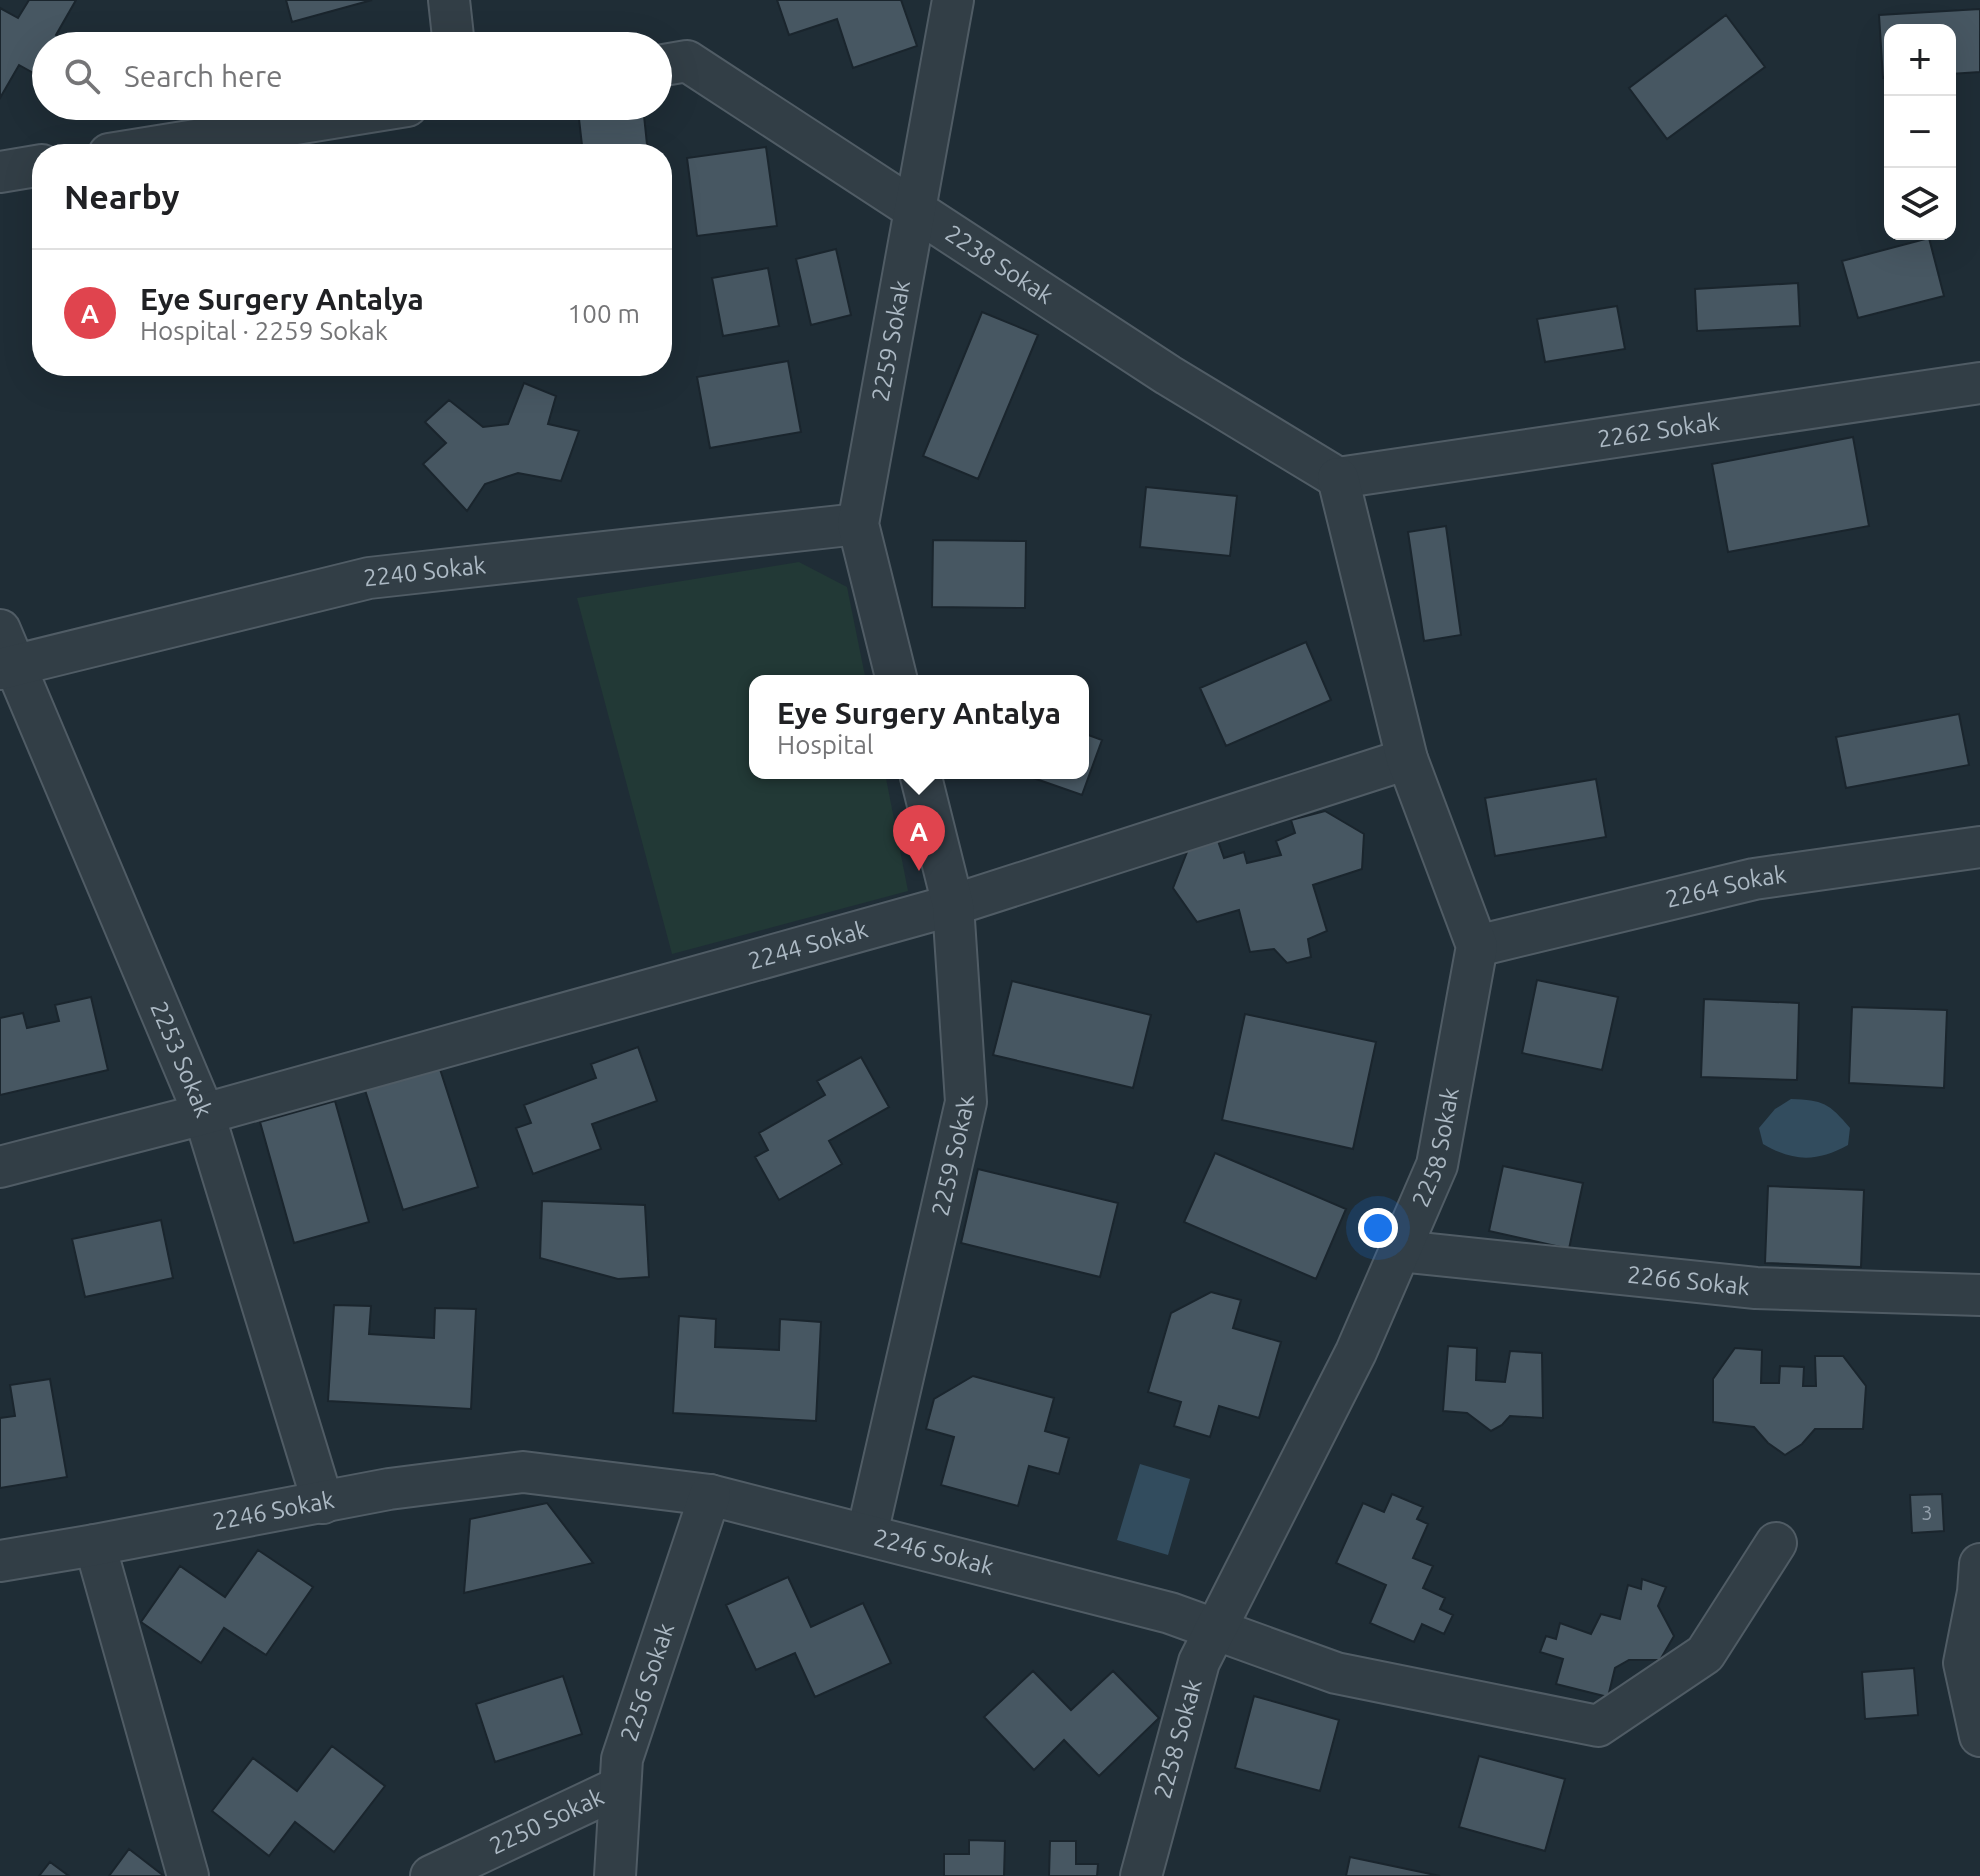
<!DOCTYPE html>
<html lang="en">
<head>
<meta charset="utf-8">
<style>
  body { margin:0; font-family:Ubuntu,sans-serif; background:#f6f6f6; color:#202124 }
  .controls { position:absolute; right:24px; top:24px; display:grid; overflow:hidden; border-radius:16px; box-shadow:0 8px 32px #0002 }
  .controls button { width:72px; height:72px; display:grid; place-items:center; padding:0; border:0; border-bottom:2px solid #e0e0e0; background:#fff; color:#202124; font:40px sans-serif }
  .you { position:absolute; left:1378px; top:1228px; width:28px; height:28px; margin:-20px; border:6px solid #fff; border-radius:50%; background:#1a73e8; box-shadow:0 0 0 12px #1a73e833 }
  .badge { display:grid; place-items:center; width:52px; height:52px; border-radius:50%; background:#b45309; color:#fff; font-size:26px; font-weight:700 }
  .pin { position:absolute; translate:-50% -66px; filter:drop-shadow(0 2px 4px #0008) }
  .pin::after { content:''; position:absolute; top:42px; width:28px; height:24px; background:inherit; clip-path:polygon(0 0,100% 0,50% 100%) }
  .popup { position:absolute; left:749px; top:675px; width:340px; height:104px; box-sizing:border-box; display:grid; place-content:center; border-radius:16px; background:#fff; filter:drop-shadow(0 2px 6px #0005); font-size:26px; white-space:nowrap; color:#757577 }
  .popup b { font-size:30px; color:#202124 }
  .popup::after { content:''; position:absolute; left:50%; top:100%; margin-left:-16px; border:16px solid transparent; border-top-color:#fff }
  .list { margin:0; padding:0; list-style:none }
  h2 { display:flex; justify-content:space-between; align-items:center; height:104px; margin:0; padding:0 32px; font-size:34px }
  h2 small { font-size:26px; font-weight:400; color:#757577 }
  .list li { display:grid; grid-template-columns:52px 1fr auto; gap:24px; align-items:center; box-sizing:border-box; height:128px; padding:0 32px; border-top:2px solid #e0e0e0 }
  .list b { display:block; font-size:30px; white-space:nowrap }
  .list p { margin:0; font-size:26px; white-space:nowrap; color:#757577 }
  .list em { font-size:26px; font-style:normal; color:#757577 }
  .icon { flex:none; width:44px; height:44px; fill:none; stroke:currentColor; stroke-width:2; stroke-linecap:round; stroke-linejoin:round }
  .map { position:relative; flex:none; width:1980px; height:1876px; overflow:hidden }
  .search { position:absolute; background:#fff; box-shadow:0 8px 32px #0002; left:32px; top:32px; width:640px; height:88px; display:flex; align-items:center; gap:20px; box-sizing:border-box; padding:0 28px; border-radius:44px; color:#757577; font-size:30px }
  .panel { position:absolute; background:#fff; box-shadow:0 8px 32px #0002; left:32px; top:144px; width:640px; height:232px; border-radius:32px }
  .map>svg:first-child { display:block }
</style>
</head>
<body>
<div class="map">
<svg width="1980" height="1876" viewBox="0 0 1980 1876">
  <rect width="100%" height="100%" fill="#1f2d36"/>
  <!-- green -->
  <path fill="#223936" d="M799,562l48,25 19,94h-111v92h130l23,118 -236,63 -95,-356z"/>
  <!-- water -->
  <path fill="#324c5e" d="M1791,1099c32,1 38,4 59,29l-2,17c-31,17 -54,17 -85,-1l-4,-16 16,-19z
    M1140,1464l50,15 -22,76 -51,-15z"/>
  <!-- building -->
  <path fill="#475762" stroke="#1a252d" stroke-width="2" d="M29,0h47l-20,35 19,11h-29v34l-27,-15 -19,33v-90l18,10z
    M286,0h86l-80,22z
    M777,0h124l16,46 -64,22 -16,-49 -48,16z
    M1980,9v63l-30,2v-44h-60v47l-7,1 -4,-63z
    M1726,15l39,52 -98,72 -38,-51z
    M616,106h27l5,48h-65l-5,-44z
    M766,147l11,79 -80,10 -10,-78z
    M1929,238l15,58 -86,22 -16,-57z
    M836,249l15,66 -40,10 -15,-66z
    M768,268l11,58 -56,10 -11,-58z
    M1798,283l2,43 -103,5 -2,-42z
    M1617,306l8,43 -80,13 -8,-43z
    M982,312l56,23 -60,144 -55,-23z
    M788,361l13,71 -91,16 -13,-71z
    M524,383l32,13 -8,28 31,7 -18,50 -43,-8 -33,11 -18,27 -44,-47 23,-21 -21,-21 24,-22 34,27 25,-3z
    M1853,437l16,89 -141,26 -16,-88z
    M1146,487l91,9 -7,60 -90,-9z
    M1446,526l15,109 -37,6 -16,-109z
    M933,540l93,1 -1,67 -93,-1z
    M1306,642l25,58 -105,46 -26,-58z
    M1959,714l10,51 -123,23 -10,-51z
    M1083,733l19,7 -20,55 -63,-22h64z
    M1596,779l10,58 -111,19 -10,-58z
    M1325,811l39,23 -2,35 -49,16 14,46 -19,8 3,18 -24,6 -13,-14 -24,3 -11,-42 -42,12 -24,-34 16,-41 29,-6 6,17 20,-6 3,11 34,-8 -5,-14 19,-8 -4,-13z
    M1537,980l81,17 -16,73 -80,-17z
    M1012,981l139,34 -18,73 -140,-33z
    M91,997l17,73 -108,25v-77l23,-5 4,15 32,-7 -4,-16z
    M1704,999l95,4 -2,77 -96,-3z
    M1852,1007l95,3 -3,78 -95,-5z
    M1245,1014l131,28 -23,107 -131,-29z
    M638,1047l19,54 -65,23 9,25 -68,25 -17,-46 15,-5 -7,-18 72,-27 -5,-14z
    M861,1057l28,50 -60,34 13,23 -63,36 -24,-43 13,-7 -9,-17 66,-38 -8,-14z
    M439,1066l39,121 -75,23 -38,-120z
    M335,1101l34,121 -75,21 -34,-121z
    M1215,1153l131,56 -30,70 -132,-57z
    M1503,1166l80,17 -14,66 -80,-18z
    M978,1169l140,34 -18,74 -139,-34z
    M1768,1186l96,4 -3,77 -96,-4z
    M542,1201l103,4 4,72 -31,2 -78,-21z
    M161,1220l12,58 -88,19 -13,-58z
    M1211,1292l30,8 -8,28 48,14 -22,76 -40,-12 -9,31 -36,-11 7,-24 -33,-10 23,-79z
    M334,1305l37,1 -2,28 65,4 1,-30 41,1 -5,100 -143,-8z
    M679,1316l37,3 -1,28 64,3 1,-31 41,3 -5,99 -143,-8z
    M1448,1346l29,2 -1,32 29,2 5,-31 32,2 1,65 -33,-2 -8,9 -11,6 -24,-18 -24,-2z
    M1735,1348l27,2 -1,33h18l1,-17 24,1 -1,19h13l-1,-30h28l23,30 -3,43h-48l-13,15 -17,11 -17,-12 -14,-16 -41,-5v-43z
    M973,1376l81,22 -9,33 24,7 -10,36 -30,-8 -11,40 -77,-21 13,-48 -28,-8 8,-30z
    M50,1379l17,98 -67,11v-70l15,-2 -5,-31z
    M1392,1494l31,13 -6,12 11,5 -15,34 20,8 -10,22 22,10 -5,11 13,6 -9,19 -22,-10 -8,18 -44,-19 16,-38 -50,-22 27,-60 21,9z
    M1942,1494l2,37 -32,2 -2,-38z
    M547,1503l46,60 -129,30 6,-74z
    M258,1550l55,37 -47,68 -42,-27 -23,35 -60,-41 39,-56 45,31z
    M788,1577l23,50 52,-24 28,60 -76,34 -20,-44 -39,17 -30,-65z
    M1642,1579l24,8 -8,19 16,30 -14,24h-31l-14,8 -7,29 -52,-13 7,-25 -23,-7 6,-16 10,3 4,-16 31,11 10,-20 19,5 8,-34 13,4z
    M1914,1668l4,47 -53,4 -3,-47z
    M1033,1671l38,39 42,-39 46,47 -60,58 -35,-36 -30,30 -50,-53z
    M563,1676l19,58 -87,28 -19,-58z
    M1254,1696l85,24 -19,71 -85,-23z
    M332,1746l53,40 -51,66 -39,-30 -26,34 -57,-45 41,-53 44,33z
    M1479,1756l86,23 -20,72 -86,-24z
    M969,1840l36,1 -1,35h-60v-22h25z
    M1050,1841h26v23h22l-1,12h-48z
    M129,1849l35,27h-55z
    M1350,1857l90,19h-94z
    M50,1862l19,14h-30z"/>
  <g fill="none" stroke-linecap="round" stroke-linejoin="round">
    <defs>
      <g id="street">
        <path d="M449,0l5,46"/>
        <path id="s1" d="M658,66l29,-5 481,314 170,103"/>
        <path d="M109,154l298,-48"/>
        <path d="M0,172l42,-7"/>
        <path id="s2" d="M1338,478l642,-95"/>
        <path id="s3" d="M0,630l204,484 119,389"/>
        <path id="s4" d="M0,669l369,-91 489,-54"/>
        <path id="s5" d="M897,681l-39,-157 95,-524"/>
        <path id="s6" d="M1477,946l277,-67 226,-32"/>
        <path id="s7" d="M0,1167l204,-53 749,-209 454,-146"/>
        <path id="s8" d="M1400,1251l356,37 224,7"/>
        <path id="s9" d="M867,1534l99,-432 -13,-197 -33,-132"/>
        <path d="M95,1545l93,331"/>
        <path id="s10" d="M0,1561l95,-16 294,-56 134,-17 187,23 460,118 166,60 262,53 107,-72 71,-111"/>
        <path d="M1980,1564l-2,28 -14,71 16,73"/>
        <path id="s11" d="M431,1876l189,-89"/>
        <path id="s12" d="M615,1876l7,-117 88,-264"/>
        <path id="s13" d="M1141,1876l58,-214 157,-310 81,-187 40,-219 -70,-187 -69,-281"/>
      </g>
    </defs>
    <!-- street casing -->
    <use href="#street" stroke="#505c65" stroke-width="44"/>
    <!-- street -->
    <use href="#street" stroke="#323e46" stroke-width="40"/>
  </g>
  <g text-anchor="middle" stroke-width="8" stroke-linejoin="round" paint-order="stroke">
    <!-- number labels -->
    <g font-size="20" fill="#93a0ac">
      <text x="1927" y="1520">3</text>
    </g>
    <!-- street labels -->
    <g font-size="24" fill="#acb9c4" stroke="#18232b">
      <text dy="8" stroke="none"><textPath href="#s1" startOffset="402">2238 Sokak</textPath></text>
      <text dy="8" stroke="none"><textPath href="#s5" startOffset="348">2259 Sokak</textPath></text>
      <text dy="8" stroke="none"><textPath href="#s2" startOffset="324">2262 Sokak</textPath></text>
      <text dy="8" stroke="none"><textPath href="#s4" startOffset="436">2240 Sokak</textPath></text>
      <text dy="8" stroke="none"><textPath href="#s6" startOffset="256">2264 Sokak</textPath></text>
      <text dy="8" stroke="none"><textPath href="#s7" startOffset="838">2244 Sokak</textPath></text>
      <text dy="8" stroke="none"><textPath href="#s3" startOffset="466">2253 Sokak</textPath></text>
      <text dy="8" stroke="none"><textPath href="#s13" startOffset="790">2258 Sokak</textPath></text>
      <text dy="8" stroke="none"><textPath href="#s9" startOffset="388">2259 Sokak</textPath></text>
      <text dy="8" stroke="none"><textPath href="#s8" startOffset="290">2266 Sokak</textPath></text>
      <text dy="8" stroke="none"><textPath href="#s10" startOffset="278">2246 Sokak</textPath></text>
      <text dy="8" stroke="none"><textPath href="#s10" startOffset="950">2246 Sokak</textPath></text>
      <text dy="8" stroke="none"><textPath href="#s12" startOffset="198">2256 Sokak</textPath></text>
      <text dy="8" stroke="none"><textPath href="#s13" startOffset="142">2258 Sokak</textPath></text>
      <text dy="8" stroke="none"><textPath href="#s11" startOffset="128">2250 Sokak</textPath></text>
    </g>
  </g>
</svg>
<div class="controls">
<button>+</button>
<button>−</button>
<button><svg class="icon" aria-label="layers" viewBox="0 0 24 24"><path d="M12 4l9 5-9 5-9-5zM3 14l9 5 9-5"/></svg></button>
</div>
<div class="you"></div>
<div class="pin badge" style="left:919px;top:871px;background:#e0444e">A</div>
<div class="popup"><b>Eye Surgery Antalya</b>Hospital</div>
<div class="search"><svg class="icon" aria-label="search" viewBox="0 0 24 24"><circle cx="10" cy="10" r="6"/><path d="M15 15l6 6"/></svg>Search here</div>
<section class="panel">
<h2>Nearby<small></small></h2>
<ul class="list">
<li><span class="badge" style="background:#e0444e">A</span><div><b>Eye Surgery Antalya</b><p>Hospital · 2259 Sokak</p></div><em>100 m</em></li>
</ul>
</section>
</div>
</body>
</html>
